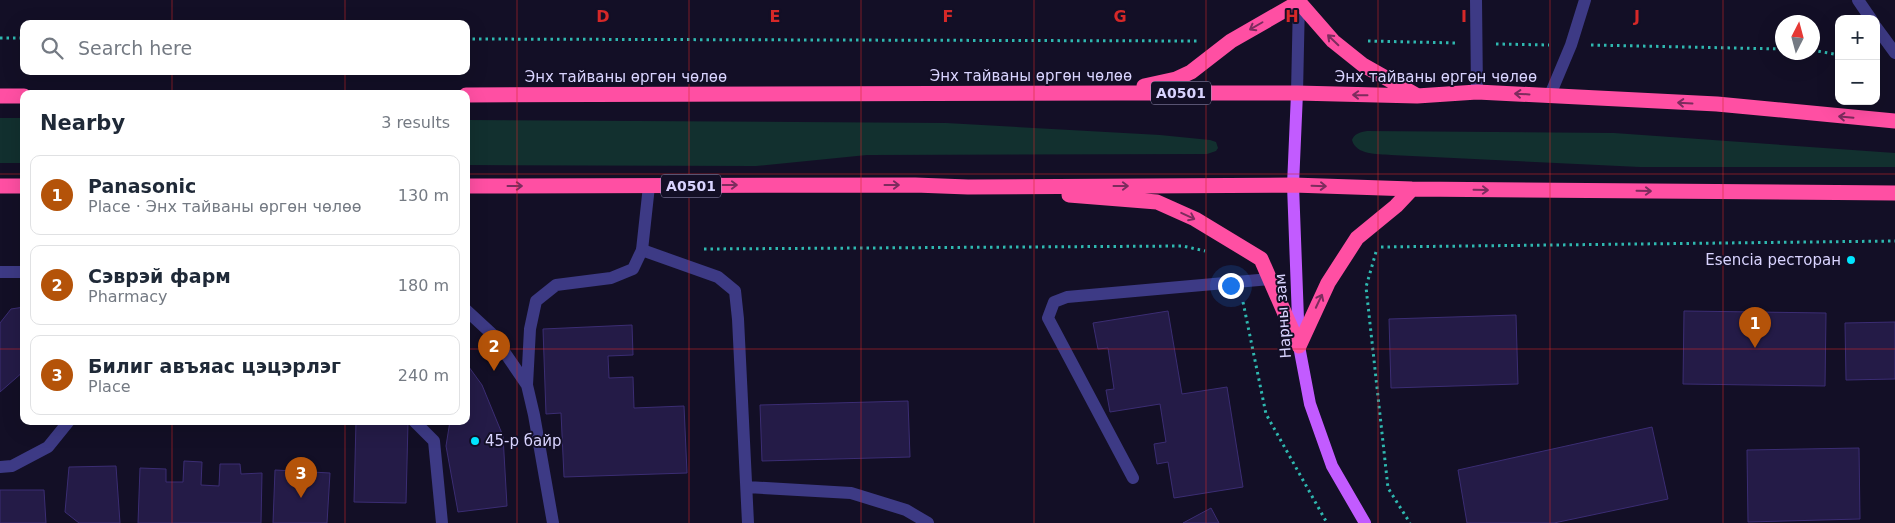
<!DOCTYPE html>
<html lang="en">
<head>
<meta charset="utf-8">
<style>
  body { margin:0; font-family:"DejaVu Sans",sans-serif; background:#f2f2f3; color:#1f2937 }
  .controls { position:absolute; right:15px; top:15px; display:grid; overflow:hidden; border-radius:10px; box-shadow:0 5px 20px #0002 }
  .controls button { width:45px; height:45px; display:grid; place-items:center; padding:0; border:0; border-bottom:1px solid #e0e1e3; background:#fff; color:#1f2937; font:25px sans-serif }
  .compass { position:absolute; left:1775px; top:15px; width:45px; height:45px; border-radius:50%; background:#fff; box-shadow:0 5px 20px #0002; rotate:6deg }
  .you { position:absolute; left:1230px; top:285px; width:18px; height:18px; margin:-12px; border:4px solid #fff; border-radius:50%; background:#1a73e8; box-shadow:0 0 0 8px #1a73e833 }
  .badge { display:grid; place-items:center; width:32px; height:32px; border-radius:50%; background:#b45309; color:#fff; font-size:16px; font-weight:700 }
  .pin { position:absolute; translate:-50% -41px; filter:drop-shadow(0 1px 2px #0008) }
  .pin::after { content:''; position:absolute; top:26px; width:18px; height:15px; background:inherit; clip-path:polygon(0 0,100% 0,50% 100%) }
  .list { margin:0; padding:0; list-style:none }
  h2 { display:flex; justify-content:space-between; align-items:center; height:65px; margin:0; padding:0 20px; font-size:21px }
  h2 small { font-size:16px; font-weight:400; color:#747a83 }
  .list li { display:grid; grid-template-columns:32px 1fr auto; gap:15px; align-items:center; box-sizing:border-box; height:80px; margin:0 10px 10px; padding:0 10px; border:1px solid #e0e1e3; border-radius:10px }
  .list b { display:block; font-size:19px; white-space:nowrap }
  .list p { margin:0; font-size:16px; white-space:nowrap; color:#747a83 }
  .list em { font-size:16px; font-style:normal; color:#747a83 }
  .icon { flex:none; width:28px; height:28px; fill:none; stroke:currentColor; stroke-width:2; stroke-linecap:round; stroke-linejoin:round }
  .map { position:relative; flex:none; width:1895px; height:523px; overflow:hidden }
  .search { position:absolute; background:#fff; box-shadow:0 5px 20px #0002; left:20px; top:20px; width:450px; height:55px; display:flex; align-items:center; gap:12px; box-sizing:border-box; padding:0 18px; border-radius:10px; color:#747a83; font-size:19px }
  .panel { position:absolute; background:#fff; box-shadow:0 5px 20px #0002; left:20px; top:90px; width:450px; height:335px; border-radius:10px }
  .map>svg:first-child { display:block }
</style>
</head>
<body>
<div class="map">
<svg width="1895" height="523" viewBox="0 0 1895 523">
  <rect width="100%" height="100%" fill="#130f26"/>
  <!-- green -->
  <path fill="#12302f" d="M0,118h24v45h-24z
    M466,120l480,3 214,12 50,5 6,2 2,6 -2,3 -9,3 -340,1 -111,11 -290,-1z
    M1367,131l247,2 281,20v14h-255l-249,-12c-14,-1 -35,0 -39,-15 2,-6 8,-8 15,-9z"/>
  <!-- building -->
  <path fill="#241b47" stroke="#3b2d73" d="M24,307v64l-24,21v-69l11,-14z
    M1168,311l14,83 45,-7 16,100 -69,11 -6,-36 -11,2 -3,-20 12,-2 -6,-38 -50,8 -4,-22 8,-1 -6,-41 -10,1 -5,-26z
    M1684,311l142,2 -1,73 -142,-2z
    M1516,315l2,69 -127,4 -2,-69z
    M1895,322v57l-49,1 -1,-57z
    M632,325l1,30 -25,1 1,22 24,-1 1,31 50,-2 3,67 -123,4 -3,-64 -15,1 -3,-85z
    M466,363l16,22 21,51 4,70 -49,6 -12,-66 4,-25h16z
    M908,401l2,56 -148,4 -2,-56z
    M356,421l52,1 -2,81 -52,-1z
    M1652,427l16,72 -114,24h-87l-9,-53z
    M1859,448l1,71 -112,3 -1,-72z
    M184,461l18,1 -1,23 18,1 1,-22h20l1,10 21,-1 -1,50h-123l2,-55 26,1v13h17z
    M116,466l4,57h-41l-14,-11 4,-45z
    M275,470l55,3 -3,50h-54z
    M0,490h44l2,33h-46z
    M1211,508l8,15h-36z"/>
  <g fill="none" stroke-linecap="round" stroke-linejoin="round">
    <!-- path -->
    <path stroke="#2fb8b0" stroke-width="3" stroke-dasharray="2.5 4" stroke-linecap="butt" d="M0,38h24
      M466,39l731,2
      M1368,41l89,2
      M1496,44l53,1
      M1591,45l191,4
      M1812,50l27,5
      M1381,247l514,-6
      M704,249l479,-3 22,5
      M1376,252l-10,35 22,201 22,35
      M1243,302l23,112 61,109"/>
    <!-- lane -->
    <path stroke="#3d3a85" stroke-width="12" d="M1476,0l1,92
      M1858,0l13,19
      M1876,27l19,26
      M1550,95l21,-50 14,-45
      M642,250l76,27 17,14 3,28 10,204
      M414,421l20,20 8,82
      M0,467l12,-1 36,-19 21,-26
      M1133,478l-85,-160 6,-16 13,-5 203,-18
      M747,487l104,6 55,17 22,13"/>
    <!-- street -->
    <path stroke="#3d3a85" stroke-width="12" d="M1297,93l2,-93
      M0,272h24
      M466,310l26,24 35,51
      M553,523l-19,-108 -7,-30 3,-56 6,-28 20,-16 55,-7 22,-9 9,-19 7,-64"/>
    <!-- primary -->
    <path stroke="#c25bff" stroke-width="12" d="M1297,93l-4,92 6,161 11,58 22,62 33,57"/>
    <!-- highway -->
    <path stroke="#ff4fa3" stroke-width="15" d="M1144,86l32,-7 15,-7 40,-31 68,-39 34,39 30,24 53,30
      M466,95l650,-2h181l120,3 60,-4 240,12 178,17
      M0,96h24
      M0,186h24
      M466,186l449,-1 53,2 325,-2 119,4 483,4
      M1069,195l88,7 38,17 66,40 38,87
      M1299,346l29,-63 29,-45 39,-32 16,-17"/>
  </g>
  <!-- one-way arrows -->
  <defs><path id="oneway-shaft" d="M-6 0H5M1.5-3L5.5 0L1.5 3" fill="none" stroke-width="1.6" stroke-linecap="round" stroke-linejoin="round" transform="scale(1.25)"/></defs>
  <g stroke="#7d2c5e">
    <use href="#oneway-shaft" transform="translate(1256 26) rotate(150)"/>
    <use href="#oneway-shaft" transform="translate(1333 40) rotate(-136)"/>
    <use href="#oneway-shaft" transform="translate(1522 94) rotate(-177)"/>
    <use href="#oneway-shaft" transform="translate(1360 95) rotate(-179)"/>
    <use href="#oneway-shaft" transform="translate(1685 103) rotate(-177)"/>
    <use href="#oneway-shaft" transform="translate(1846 117) rotate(-175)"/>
    <use href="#oneway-shaft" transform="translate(730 185)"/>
    <use href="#oneway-shaft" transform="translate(892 185)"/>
    <use href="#oneway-shaft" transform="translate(515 186)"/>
    <use href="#oneway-shaft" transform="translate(1121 186)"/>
    <use href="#oneway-shaft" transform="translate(1319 186) rotate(2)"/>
    <use href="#oneway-shaft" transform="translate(1481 190) rotate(1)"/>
    <use href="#oneway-shaft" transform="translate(1644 191) rotate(1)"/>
    <use href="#oneway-shaft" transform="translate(1188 216) rotate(25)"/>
    <use href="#oneway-shaft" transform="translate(1319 301) rotate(-65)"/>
  </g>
  <!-- grid -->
  <path fill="none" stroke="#d62828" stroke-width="1" stroke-opacity="0.55" d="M172,0v24M345,0v24M517,0v523M689,0v523M861,0v523M1034,0v523M1206,0v523M1378,0v523M1550,0v523M1723,0v523M172,71v23M345,71v23M0,174h24M466,174h1429M0,349h24M466,349h1429M172,421v102M345,421v102"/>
  <!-- markers -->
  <g fill="#00e5ff" stroke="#130f26" stroke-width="2">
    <circle cx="1851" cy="260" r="5"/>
    <circle cx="475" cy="441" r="5"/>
  </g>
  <g text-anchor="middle" stroke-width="4" stroke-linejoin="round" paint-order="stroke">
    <!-- shield labels -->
    <g fill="#130f26" stroke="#9e99be" stroke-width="1">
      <rect x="1151" y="81.5" width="60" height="23" rx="4"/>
      <rect x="661" y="174.5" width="60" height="23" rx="4"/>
    </g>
    <g font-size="14" font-weight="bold" fill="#d9d4ff">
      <text x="1181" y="98">A0501</text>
      <text x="691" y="191">A0501</text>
    </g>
    <!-- street labels -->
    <g font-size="15" fill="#d9d4ff" stroke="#130f26">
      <text x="1031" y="81">Энх тайваны өргөн чөлөө</text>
      <text x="626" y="82">Энх тайваны өргөн чөлөө</text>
      <text x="1436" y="82">Энх тайваны өргөн чөлөө</text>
      <text transform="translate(1283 316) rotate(-94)" y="5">Нарны зам</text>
    </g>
    <!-- poi labels -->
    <g font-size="15" fill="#d9d4ff" stroke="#130f26" text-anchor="end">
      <text x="1841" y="265">Esencia ресторан</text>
      <text x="485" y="446" text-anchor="start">45-р байр</text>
    </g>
  </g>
  <g font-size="16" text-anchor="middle" font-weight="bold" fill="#d62828" stroke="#130f26" stroke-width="4" stroke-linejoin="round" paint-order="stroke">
    <text x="603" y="22">D</text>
    <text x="775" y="22">E</text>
    <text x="948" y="22">F</text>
    <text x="1120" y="22">G</text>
    <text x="1292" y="22">H</text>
    <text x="1464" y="22">I</text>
    <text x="1637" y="22">J</text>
  </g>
</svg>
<div class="controls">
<button>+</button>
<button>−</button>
</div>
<svg class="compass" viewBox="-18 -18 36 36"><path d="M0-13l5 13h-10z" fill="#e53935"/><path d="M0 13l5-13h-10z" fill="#747a83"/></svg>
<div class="you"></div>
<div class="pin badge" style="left:1755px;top:348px">1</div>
<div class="pin badge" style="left:494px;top:371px">2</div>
<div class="pin badge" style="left:301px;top:498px">3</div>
<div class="search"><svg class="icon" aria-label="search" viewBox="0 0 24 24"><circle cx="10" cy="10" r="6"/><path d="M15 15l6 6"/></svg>Search here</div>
<section class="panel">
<h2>Nearby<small>3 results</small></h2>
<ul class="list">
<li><span class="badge">1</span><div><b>Panasonic</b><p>Place · Энх тайваны өргөн чөлөө</p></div><em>130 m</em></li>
<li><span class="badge">2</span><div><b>Сэврэй фарм</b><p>Pharmacy</p></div><em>180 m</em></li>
<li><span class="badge">3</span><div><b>Билиг авъяас цэцэрлэг</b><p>Place</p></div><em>240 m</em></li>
</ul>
</section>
</div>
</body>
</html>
